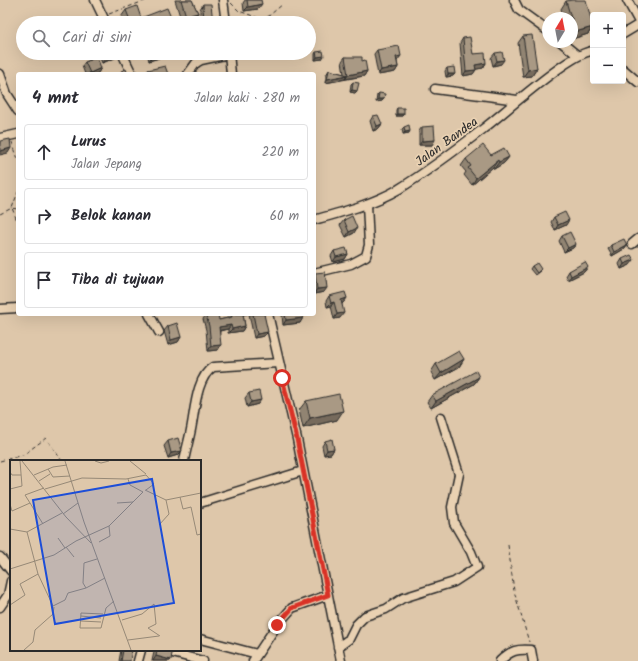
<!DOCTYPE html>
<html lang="id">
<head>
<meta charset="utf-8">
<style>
  body { margin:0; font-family:Kalam,sans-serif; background:#f7f7f7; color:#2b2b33 }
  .controls { position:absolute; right:12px; top:12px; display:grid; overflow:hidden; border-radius:4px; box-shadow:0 4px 16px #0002 }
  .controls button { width:36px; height:36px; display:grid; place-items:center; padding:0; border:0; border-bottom:1px solid #e1e1e2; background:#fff; color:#2b2b33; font:20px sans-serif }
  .compass { position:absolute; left:542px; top:12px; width:36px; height:36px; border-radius:50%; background:#fff; box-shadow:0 4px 16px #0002; rotate:10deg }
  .stop { position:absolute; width:12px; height:12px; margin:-9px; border:3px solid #d93025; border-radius:50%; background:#fff }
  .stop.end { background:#d93025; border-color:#fff; box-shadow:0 1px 4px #0008 }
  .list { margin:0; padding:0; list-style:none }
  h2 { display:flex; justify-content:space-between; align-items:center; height:52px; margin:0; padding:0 16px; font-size:17px }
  h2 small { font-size:13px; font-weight:400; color:#7c7c81 }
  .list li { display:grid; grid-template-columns:26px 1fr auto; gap:12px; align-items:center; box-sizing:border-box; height:56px; margin:0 8px 8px; padding:0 8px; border:1px solid #e1e1e2; border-radius:4px }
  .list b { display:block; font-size:15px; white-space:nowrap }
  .list p { margin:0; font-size:13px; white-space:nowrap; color:#7c7c81 }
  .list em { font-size:13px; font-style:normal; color:#7c7c81 }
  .icon { flex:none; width:22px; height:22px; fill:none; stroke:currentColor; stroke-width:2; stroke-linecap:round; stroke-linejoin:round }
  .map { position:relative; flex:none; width:638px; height:661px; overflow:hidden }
  .search { position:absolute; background:#fff; box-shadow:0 4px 16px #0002; left:16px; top:16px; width:300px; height:44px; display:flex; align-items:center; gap:10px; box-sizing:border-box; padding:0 14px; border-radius:22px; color:#7c7c81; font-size:15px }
  .panel { position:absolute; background:#fff; box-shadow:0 4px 16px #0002; left:16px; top:72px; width:300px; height:244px; border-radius:4px }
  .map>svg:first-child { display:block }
</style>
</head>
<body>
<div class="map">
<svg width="638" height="661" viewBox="0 0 638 661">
  <rect width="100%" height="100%" fill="#dec7aa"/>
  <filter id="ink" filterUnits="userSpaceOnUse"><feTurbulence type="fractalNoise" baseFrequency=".025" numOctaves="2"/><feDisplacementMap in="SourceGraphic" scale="8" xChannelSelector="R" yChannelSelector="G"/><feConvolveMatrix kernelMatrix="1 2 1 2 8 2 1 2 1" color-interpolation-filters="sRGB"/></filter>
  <g filter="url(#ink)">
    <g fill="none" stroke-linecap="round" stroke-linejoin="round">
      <defs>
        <path id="minor" d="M95,0l11,23
          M223,0l3,23
          M514,0l5,10 29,21
          M627,0l11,20
          M623,34l15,-9
          M561,42l16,13
          M122,53l10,21
          M229,53l2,21
          M623,69l15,13
          M0,74l7,20 11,17
          M188,74l8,-11 5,-3 28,-6
          M435,89l82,11
          M0,138l18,-4
          M314,220c29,-8 59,-16 85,-31 29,-18 57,-39 84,-60 20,-15 89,-78 110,-78
          M632,244l6,-5
          M314,273l37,-9 15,-8 3,-11 -2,-41
          M0,309l18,-1
          M149,314l10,18
          M268,314l29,125 44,222
          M184,461c2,-12 6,-24 8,-37 3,-16 5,-47 21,-57l66,-4
          M200,503l103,-32
          M0,557l11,14
          M0,607l8,-12 3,-14
          M200,639l57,15
          M338,647l11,-8 7,-14 9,-9 21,-7 17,-11 51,-16 23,-15 -6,-15 -17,-29 -2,-16 7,-33 -18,-57
          M161,650l42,11
          M138,661l3,-11
          M253,661l24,-36 15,-17 36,-13
          M500,661c11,-11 17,-12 31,-11l2,11"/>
      </defs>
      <!-- minor casing -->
      <use href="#minor" stroke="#2b2b2b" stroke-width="11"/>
      <!-- path -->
      <path stroke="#2b2b2b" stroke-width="1" stroke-dasharray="4 3" stroke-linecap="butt" d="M231,3l8,8 25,9 19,-16
        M109,14l38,-14
        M12,142l6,17
        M18,209l-6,-1 6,15
        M0,214l12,-6 6,-16
        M0,461l23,-6 23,-17 16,23
        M508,545l6,46 15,51"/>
      <!-- minor -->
      <use href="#minor" stroke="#e9d1b2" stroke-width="8"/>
    </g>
    <!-- wall -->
    <path fill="#918472" stroke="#2b2b2b" d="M175,0h17l6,13 -5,7 -11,3z
      M245,0h16l-3,9 -14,2 -1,-8z
      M566,1l27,26 -5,7 -16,5v-21h-8l-3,-9z
      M203,4l10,19h-13v-14z
      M126,10l15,8 28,5h-46l-2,-6z
      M523,36l14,32 -5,8 -9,1 -5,-34z
      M463,38l10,16 13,9 -3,5 -7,1 -3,5 -10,2 -3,-33z
      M377,50l20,11 1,6 -3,5 -17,3 -4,-21z
      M316,52l6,7 -7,1v-6z
      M98,53h20l-3,5 -13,5z
      M147,53h16l-4,5 -10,3z
      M495,53l6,11 -8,2 -2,-8z
      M345,57l17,4 5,10 -3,5 -39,7 1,-8 3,-5 15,4 -2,-13z
      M85,62l16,6 -3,5 -3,1h-10l-3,-8z
      M447,68l6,8 -7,1 -1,-6z
      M148,70l20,4h-23z
      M353,82l2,11 -5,-1 1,-8z
      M379,93l5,6 -2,2 -6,1 1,-7z
      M397,108l7,6 -2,2h-6v-6z
      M373,116l9,8 -4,5 -5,2 -3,-10z
      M404,127l5,6 -6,1 -1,-5z
      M422,127l10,18h-13v-14z
      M491,155l18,2 -5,6 -10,6 -1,-2 -21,18 -8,-10 2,-3 -5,-6 5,-7z
      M554,217l12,8 -11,5 -4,-8z
      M344,220l10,13 -8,4 -6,-12z
      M562,236l14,8 -3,4 -9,4 -5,-11z
      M611,245h16l-3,4 -12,7 -4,-7z
      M334,251l14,3 -3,5 -12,3 -2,-6z
      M622,259l8,6 -9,4 -2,-5z
      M532,266l8,5 -5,4 -5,-6z
      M588,267l-4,5 -16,8 -2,-4 3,-5z
      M315,273l9,19 -10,2v-20z
      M329,296l18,2 -4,5 -1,1 -2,14 -6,1 -3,-13 -4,1 -1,-6z
      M227,314h20l-4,1 2,11 -3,5 -14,2v-4l-8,2 -2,19 -10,1 -2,-21 -3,-11 3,-4 13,5 9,-2z
      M249,314h15v22l-10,2z
      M282,314h21l-3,9 -17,2 -1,-10z
      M168,326l13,11 -3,5 -10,3 -4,-14z
      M464,359l-5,8 -24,13 -4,-8 5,-8z
      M479,377l-5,7 -43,24 -4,-6 5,-7z
      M249,393l9,11 -11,3 -2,-9z
      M306,401l31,19 -34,8 -4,-18z
      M168,441l14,10 -4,4 -10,3 -4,-12z
      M325,441l9,8 -3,5 -7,1 -2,-9z
      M121,650h11l-2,11h-11z
      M155,650h9l6,11h-18l2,-9z"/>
    <!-- shaded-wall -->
    <path fill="#766b5c" stroke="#2b2b2b" d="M262,4l-4,5 -14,2 4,-4z
      M198,13l-5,7 -11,3 4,-7z
      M172,20l-3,3h-5z
      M593,27l-5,7 -16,5v-3l3,-4z
      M118,53l-3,5 -13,5 4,-5z
      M163,53l-4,5 -10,3 3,-5z
      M324,56l-2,3 -7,1 2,-3z
      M401,56l-4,5h-4l3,-4z
      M504,60l-3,4 -8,2 4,-5z
      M486,63l-3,5 -11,2 3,-5z
      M398,67l-3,5 -17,3 3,-5z
      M101,68l-3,5 -3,1h-6l1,-1z
      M537,68l-5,8 -9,1 5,-7z
      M476,70l-3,4 -10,2 3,-5z
      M367,71l-3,5 -19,3 3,-4z
      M448,74h7l-2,2 -7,1z
      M348,75l-3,4 -20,4 2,-4z
      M352,90l5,1 -2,2 -5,-1z
      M378,99h6l-2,2 -6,1z
      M397,114h7l-2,2h-6z
      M382,124l-4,5 -5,2 4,-5z
      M410,131l-1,2 -6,1 2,-2z
      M435,140l-3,5h-13l3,-4z
      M11,148l-3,5 -8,2v-4z
      M509,157l-5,6 -10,6 5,-7z
      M498,160l-5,7 -21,18 4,-7z
      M569,220l-3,5 -11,5 3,-5z
      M357,228l-3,5 -8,4 3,-5z
      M576,244l-3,4 -9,4 4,-4z
      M627,245l-3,4 -12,7 2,-4z
      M348,254l-3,5 -12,3 3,-5z
      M634,260l-4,5 -9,4 3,-5z
      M588,267l-4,5 -16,8 3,-4z
      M327,288l-3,4 -10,2 3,-5z
      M347,298l-4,5 -6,2 4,-5z
      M334,302l-3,4 -4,1 4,-4z
      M344,313l-4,5 -6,1 3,-5z
      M303,318l-3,5 -17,2 3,-5z
      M231,325l-3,4 -12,2 3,-4z
      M245,326l-3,5 -14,2 4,-4z
      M268,332l-4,4 -10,2 3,-4z
      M181,337l-3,5 -10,3 3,-5z
      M221,345l-3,5 -10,1 3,-5z
      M464,359l-5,8 -24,13 6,-7z
      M479,377l-5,7 -43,24 5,-7z
      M261,400l-3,4 -11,3 4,-5z
      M343,411l-6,9 -34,8 7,-10z
      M334,449l-3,5 -7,1 3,-5z
      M182,451l-4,4 -10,3 3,-5z
      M156,656l15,4 -1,1h-17z"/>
    <!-- building -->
    <path fill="#a99984" stroke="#2b2b2b" d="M181,0h11l6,13 -12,3z
      M247,0h14l1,4 -14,3z
      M572,0h14l7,27 -18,5 -3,-10v-4h-1l-5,-17z
      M203,4h8l2,19h-9z
      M137,6l4,12 26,-10 5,12 -8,3h-33l-5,-13z
      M532,35l5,33 -9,2 -5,-34z
      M470,37l3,17 12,-1 1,10 -11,2 1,5 -10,1 -3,-33z
      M399,46l2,10 -5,1 2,10 -17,3 -4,-20z
      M323,51l1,5 -7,1 -1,-5z
      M502,52l2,8 -7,1 -2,-8z
      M103,53h15l-12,5z
      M151,53h12l-11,3z
      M97,57l4,11 -11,5 -5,-11z
      M345,57h17v4l3,-1 2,11 -19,4z
      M165,66l3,8h-19l-1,-4z
      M454,67l1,7h-7l-1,-6z
      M126,69l2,5h-6l-1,-3z
      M329,70l19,5 -21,4z
      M353,82l6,1 -2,8 -5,-1z
      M379,93l6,1 -1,5h-6z
      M397,108h7v6h-7z
      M378,115l4,9 -5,2 -4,-10z
      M409,125l1,6 -5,1 -1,-5z
      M434,126l1,14 -13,1v-14z
      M10,139l1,9 -11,3v-10z
      M483,145l8,10 13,-7 5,9 -10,5 -1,-2 -22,18 -8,-10 3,-2 -5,-7z
      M565,212l4,8 -11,5 -4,-8z
      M352,216l5,12 -8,4 -5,-12z
      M570,232l6,12 -8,4 -6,-12z
      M624,239l3,6 -13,7 -3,-7z
      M346,248l2,6 -12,3 -2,-6z
      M631,255l3,5 -10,4 -2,-5z
      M585,262l3,5 -17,9 -2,-5z
      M537,263l4,6 -4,4 -5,-7z
      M325,272l2,16 -10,1 -2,-16z
      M345,292l2,6 -6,2 3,13 -7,1 -3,-12 -3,1 -2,-7z
      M210,314h8l1,6 13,-3 -1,-3h12l2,12 -13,3 -1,-4 -12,2 2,18 -10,1 -2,-20 -3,-11z
      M253,314h11l4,18 -11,2z
      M285,314h18v4l-17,2z
      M177,323l4,14 -10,3 -3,-14z
      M459,351l5,8 -23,14 -5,-9z
      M476,371l3,6 -43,24 -4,-6z
      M259,391l2,9 -10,2 -2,-9z
      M339,394l4,17 -33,7 -4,-17z
      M178,438l4,13 -11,2 -3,-12z
      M332,439l2,10 -7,1 -2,-9z
      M123,650h9l-2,11h-9z
      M157,650h7l8,3 -1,7 -15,-4z"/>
  </g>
  <g fill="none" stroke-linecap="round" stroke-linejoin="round" filter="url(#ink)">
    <!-- route -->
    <path stroke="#d93025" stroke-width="5" d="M277,625l15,-17 36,-13 -31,-156 -15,-61"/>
  </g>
  <g text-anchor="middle" stroke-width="3.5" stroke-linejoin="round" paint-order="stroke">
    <!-- street labels -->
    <g font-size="13" fill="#2b2b2b" stroke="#e9d1b2">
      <text transform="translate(446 141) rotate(-36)" y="5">Jalan Bandea</text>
    </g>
  </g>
  <!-- overview -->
  <g transform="translate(10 460)">
    <rect width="191" height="191" fill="#dec7aa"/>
    <path fill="none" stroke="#968977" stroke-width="1" d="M12,1l44,56 25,26M55,1l19,61 47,128M85,1l6,2 8,-2M120,1l16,13M38,9l5,8 17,-1M0,12l2,3h9M24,15l19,-8 14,-2M118,19l2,6 13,7M29,21l11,-7M0,29l12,-3 -2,-25M35,29l37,-11 44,1 20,-4 8,9 -8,6M135,30l21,10 35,-7M170,37l3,12 8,-2 6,28 4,-1M20,43l13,21M107,43l16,-1M0,44l2,7 18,-8 -5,-8 19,-7M53,54l15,-11M149,65l10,-11 -3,-14M0,69l17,3 35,-19M17,72l11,42 15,32 12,-6 3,-7 18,-5M48,78l7,10M89,82l11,-6 -1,-10M56,87l8,10M87,99l-13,4 -1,20 3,5 19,-10M0,109l44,-14 22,-14 33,-15 34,-34M0,145l15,-10 -5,-11 18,-10M93,154l-22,-1 -1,15h21l5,-20 8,-7M71,156l20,2M112,160l20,-6 12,-10 2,20 -8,4 12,8M71,161l20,1M118,180l31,-4M14,190l9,-8 2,-12 18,-16 1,-7"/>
    <path fill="#1d4ed8" fill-opacity="0.15" stroke="#1d4ed8" stroke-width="2" d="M142,19l22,124 -119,21 -22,-124z"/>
    <rect width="191" height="191" fill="none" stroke="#2b2b2b" stroke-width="2"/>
  </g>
</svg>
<div class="controls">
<button>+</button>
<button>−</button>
</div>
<svg class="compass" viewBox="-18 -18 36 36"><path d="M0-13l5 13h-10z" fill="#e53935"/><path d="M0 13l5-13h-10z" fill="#7c7c81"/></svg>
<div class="stop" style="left:282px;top:378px"></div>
<div class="stop end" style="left:277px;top:625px"></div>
<div class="search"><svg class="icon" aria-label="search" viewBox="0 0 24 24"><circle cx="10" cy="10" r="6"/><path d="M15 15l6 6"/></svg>Cari di sini</div>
<section class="panel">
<h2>4 mnt<small>Jalan kaki · 280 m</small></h2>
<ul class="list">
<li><svg class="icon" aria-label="ahead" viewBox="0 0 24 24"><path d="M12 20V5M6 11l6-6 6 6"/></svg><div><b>Lurus</b><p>Jalan Jepang</p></div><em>220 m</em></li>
<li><svg class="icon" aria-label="right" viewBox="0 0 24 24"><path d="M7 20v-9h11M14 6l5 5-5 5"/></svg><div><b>Belok kanan</b></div><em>60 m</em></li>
<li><svg class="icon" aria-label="arrive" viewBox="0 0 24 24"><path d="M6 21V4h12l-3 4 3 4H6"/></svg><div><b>Tiba di tujuan</b></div></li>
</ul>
</section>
</div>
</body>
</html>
